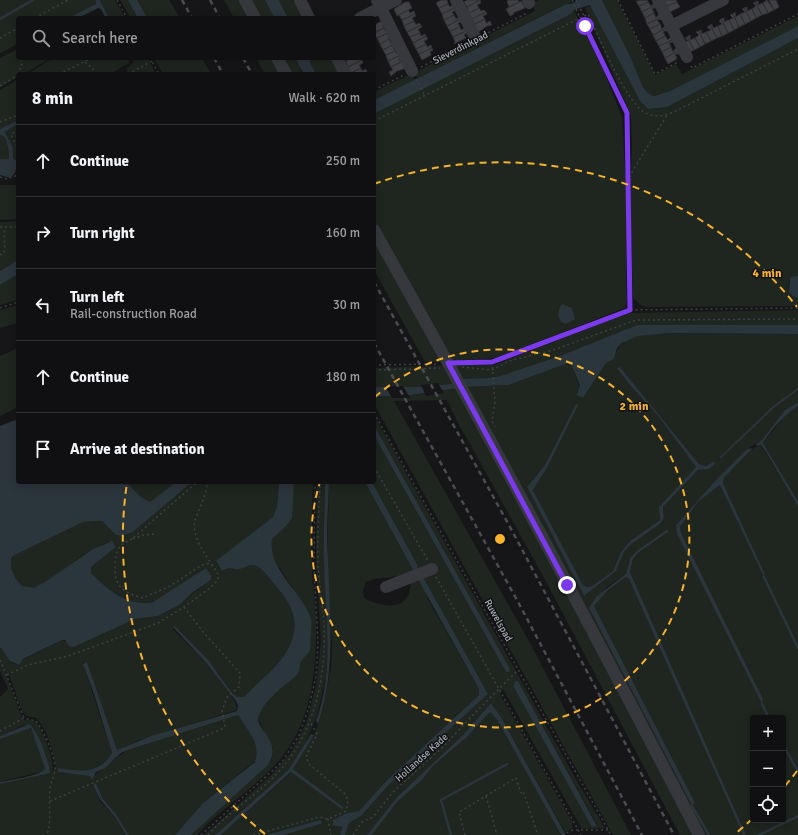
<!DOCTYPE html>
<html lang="en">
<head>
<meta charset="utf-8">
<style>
  body { margin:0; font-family:Signika,sans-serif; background:#1e1e20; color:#f1f3f6 }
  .controls { position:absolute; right:12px; bottom:12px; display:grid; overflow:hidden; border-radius:4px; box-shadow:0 2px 10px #0003 }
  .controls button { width:36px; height:36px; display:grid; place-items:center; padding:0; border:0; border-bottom:1px solid #303032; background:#101012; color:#f1f3f6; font:20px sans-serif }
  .stop { position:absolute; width:12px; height:12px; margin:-9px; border:3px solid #7c3aed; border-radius:50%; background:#fff }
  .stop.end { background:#7c3aed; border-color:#fff; box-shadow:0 1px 4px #0008 }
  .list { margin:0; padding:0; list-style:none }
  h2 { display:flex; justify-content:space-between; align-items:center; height:52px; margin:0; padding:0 16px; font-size:17px }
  h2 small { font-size:13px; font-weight:400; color:#9c9d9f }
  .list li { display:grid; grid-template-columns:26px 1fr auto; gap:12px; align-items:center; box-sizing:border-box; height:72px; padding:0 16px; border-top:1px solid #303032 }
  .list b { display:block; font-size:15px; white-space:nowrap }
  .list p { margin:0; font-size:13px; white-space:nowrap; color:#9c9d9f }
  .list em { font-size:13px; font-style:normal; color:#9c9d9f }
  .icon { flex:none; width:22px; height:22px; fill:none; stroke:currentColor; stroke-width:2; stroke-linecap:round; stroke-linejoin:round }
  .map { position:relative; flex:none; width:798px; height:835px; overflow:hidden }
  .search { position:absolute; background:#101012; box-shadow:0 2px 10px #0003; left:16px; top:16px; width:360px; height:44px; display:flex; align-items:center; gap:10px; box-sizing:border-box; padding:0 14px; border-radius:4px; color:#9c9d9f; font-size:15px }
  .panel { position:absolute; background:#101012; box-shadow:0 2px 10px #0003; left:16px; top:72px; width:360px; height:412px; border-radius:4px }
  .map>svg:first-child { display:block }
</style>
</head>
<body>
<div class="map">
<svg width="798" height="835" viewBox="0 0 798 835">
  <rect width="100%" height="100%" fill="#161618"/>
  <!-- green -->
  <path fill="#1e261f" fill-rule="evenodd" d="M0,0h96v4l-28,14h-50v26l-18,9z
    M100,0h15l10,18h-16z
    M120,0h49l11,18h-49z
    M224,0h16l10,18h-16z
    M250,0h15l9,18h-14z
    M279,0h16l9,18h-16z
    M539,0h31l2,3 -6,1 -148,74 -4,-5 121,-62 -3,-8z
    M602,0h15l38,75 21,-11 6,10 116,-58v10l-128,65 -16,5 -6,-3 -5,-6 -13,-31z
    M591,5l49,96 8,8 19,-2 131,-69v238l-8,2c-3,8 -2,13 4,19l4,1v8l-148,1 -8,-1 -9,-8 -3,-95 2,-56 -1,-31 -46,-108z
    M574,10l31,64 17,43 6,106 -2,52 1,26 -2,7 -130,50 -44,3 -77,-138v-109l197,-100z
    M18,49v9h32l-26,16h-6v3l-18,10v-29z
    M53,58h75l1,5 -19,11h-83z
    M132,58h16l8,16h-28l-1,-6 7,-6z
    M154,58h48l9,16h-48z
    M256,58h17l9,16h-17z
    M282,58h13l9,16h-13z
    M308,58h27l8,16h-27z
    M411,74l4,6 -41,20v-8z
    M18,79v41l-18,9v-39z
    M18,124v37l-5,-2v-11l-8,-16z
    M0,135l5,2 4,14v8h-9z
    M0,185h18v34l-18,1z
    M18,221v39l-18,11v-49z
    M374,237l70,125h-19l-51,-92z
    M18,274v26l-18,5v-20z
    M18,305v18l-18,5v-18z
    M798,310v15h-161l-80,32 -57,19 -83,13 -43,-1v-20l80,-3h40l129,-50 8,-2z
    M670,333l128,1v68l-13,8 -23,30 -16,10 -31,31 -39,44 1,9 85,169 1,-4 -82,-166 -1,-6 18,-25 22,-17 44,91v-4l-41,-89 1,-5 28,-29 9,-4 37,62v328h-52l-116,-263 3,-13 5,-6 30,-21 -30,18 -10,14 -2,10 -19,13 -18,21 103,198 2,-3 -100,-197 14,-16 18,-13 3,2 114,256h-63l-137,-259 -88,-159 -8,-17 -53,1 137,244 100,190h-18l-239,-431v-8h30l61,-9 44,-2 59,-22 4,3 11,32 23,-35 8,-4c7,-27 32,-24 56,-26zM620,367l79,97 7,2 7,-4 -4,6 -11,2 -35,37 1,11 -3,5 -31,22 -6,7 -8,19 -32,25 -57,-109 18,-22 31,-61 -29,64 -14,22 50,95 4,2 5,-1 21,-15 8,-19 9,-11 30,-21v-13l36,-40 -38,-51 -29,-32zM753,718h30v102h-30z
    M18,348v59l-18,9v-60z
    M798,406v95l-35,-58 24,-30z
    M374,415l200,361 31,52 -23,1 -79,-140 -3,5 72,128v7l-7,3 -64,-115 -10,-14 -27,31 -67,63 -30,38h-22l4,-12 15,-10 24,-27 100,-92 -65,-116 5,21 51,90v6l-92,85 -28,31 -23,7 -3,6 9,3 -2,8h-56l37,-11 -1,-4 -54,15h-45l71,-63 52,37 -51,-40 21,-34 9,-26 8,-42 1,-23 -5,-83 2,-79h36l48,88 5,-4 -46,-84h2v-47l132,237h3l1,-3 -136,-244zM399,576l12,5c-1,4 -1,9 -2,13 -8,18 -32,11 -45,4l-1,-8 3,-8 8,-3zM518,681l78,142 1,2 -4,2 -80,-141v-2z
    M126,482h50l-26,20 -9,-5z
    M192,482h87l-2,24 -4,11 -57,46 6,8c8,-4 10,-1 18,-2 6,-1 10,-6 17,-3 7,4 12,12 17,18 13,15 25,31 19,52 -7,27 -31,41 -49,61h-6l-5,-3 -16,-23 -42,-45 -2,3c12,12 67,67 64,81l-100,31 -19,9h-2l-29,-88 -4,1 29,90c-9,14 -23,19 -39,18l20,6c2,-3 31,-25 35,-27l110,-35c9,18 24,23 17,46l-52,42 -28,32h-46l-13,-21 -13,-15 -7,-16 -3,2 7,16 15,16 11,18h-126v-51l50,-13 -16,-44 -10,-2 -24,11v-39l8,-8 -8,-18v-24l10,14 5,3 47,-24 12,7 61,-28 23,-3 12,-6 41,-30v-5l-5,-7c-52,35 -62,55 -115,5v-6l25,-20 -8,-5c-8,4 -17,8 -25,13 -11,8 -37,31 -49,33 -11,1 -17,-5 -21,-15 -3,-6 -4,-12 0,-17l70,-34 19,-1 14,14 5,1 12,-4zM3,667l4,8 11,-5 -9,5 13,36 4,5 10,2c11,11 18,35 20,51l-3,1c1,-9 -10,-42 -17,-48 -4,-3 -8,-2 -13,-2z
    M294,482h19c-1,28 -2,57 -1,85 0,18 4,36 4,54 1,47 -4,99 -34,136 -24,30 -59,49 -85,78h-6l32,-30 21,-18 24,-22 4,-7 1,-10 -11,-21 -4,-9 1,-4 11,-17 27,-22 5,-15 8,-11 1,-29 -11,-21 -27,-41 -3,-9 2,-10 19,-21z
    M317,482h8l-1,79 5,83 -3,32 -9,40 -14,33 -14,20 -74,66h-11l67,-60 20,-23 15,-29 10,-37 5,-46 -5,-73z
    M490,712l8,9 63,114h-189l25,-33 24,-21 12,-15 34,-29z
    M28,728l4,2 13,39 -1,2 -44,11v-43z"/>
  <!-- water -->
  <path fill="#2b353c" d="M96,0h4l9,18h-5l1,-1 -4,-8 -3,-1 -20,10h-10l28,-14z
    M128,0h9l10,18h-9z
    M265,0h14l9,18h-14z
    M578,0h24l28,56 13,31 5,6 6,3 16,-5 128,-65v12l-131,69 -19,2 -8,-8 -50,-96 -16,5 -3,4 -197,100v-14l192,-96h5z
    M295,58h13l8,16h-12z
    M18,120v4l-13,8 8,16v11l5,2 -3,12 -4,5 -11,-3v-16h9v-8l-4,-14 -5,-2v-6z
    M18,260v14l-18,11v-14z
    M795,276h3v22l-4,-1 -5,-5 1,-14z
    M562,304l10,4 3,11 -9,5 -5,-2c-4,-7 -3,-12 1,-18z
    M637,325h161v9l-128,-1 -32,3 -16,7 -5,5 -3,11 -8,4 -23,35 -6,-3 3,-9 -8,-20 -4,-3 -59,22 -44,2 -61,9h-30v-9h51l32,-4 5,-4 26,-1 12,-2 57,-19z
    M620,367l79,97 7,2 7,-4 3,1 -7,6 -11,1 -35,37 1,11 -3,5 -31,22 -6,7 -8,19 -32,25 -57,-109 18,-22 31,-61 2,1 -31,63 -14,22 50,95 4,2 5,-1 21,-15 8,-19 9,-11 30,-21 -1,-13 37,-40 -38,-51 -29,-32 -12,-16z
    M798,388v2l-23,17 -54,51 -1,-1 53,-51z
    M798,402v4c-15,10 -25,22 -35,37l35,58v6l-32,-55 -5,-7 -4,1 -1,-2 6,-4 23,-30z
    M18,419v63h108l15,15 9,5 26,-20h16l-59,50 -12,4 -5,-1 -14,-14 -19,1 -70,34 -2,3v9l5,11 6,7 12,2 11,-6 48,-33 19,-8 4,6 -25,20v6c18,17 36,34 62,29l53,-34 5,7v5l-19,13 -13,12 -21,11 -23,3 -61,28 -5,-1 -4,-6h-3l-39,19 -4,6 -9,-4 -10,-14v-221z
    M374,425l136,244 -1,3h-3l-132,-237z
    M751,448l1,1 -28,29 -1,5 41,89v5l-44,-92 -22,17 -18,25 1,6 82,166 -1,5 -85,-170 -1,-9 39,-44 31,-31z
    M279,482h15l-2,36 -6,8 -14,13c-5,30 31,53 39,80 1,5 0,11 0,15 -1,5 0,11 -1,16 -2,4 -7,8 -9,12 -2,5 -1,10 -5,14 -14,12 -29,21 -37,39 -6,14 25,25 9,50l-77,70h-16l28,-32 52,-41c6,-21 -8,-31 -17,-47l-110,35 -7,3 -16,15 -9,4 -4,8 -2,-4 -32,-4v-4c22,4 41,6 54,-15l-18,-59 -11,-30 4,-2 30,88 34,-14 86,-25 1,-5 -2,-5 -29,-37 -34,-37 2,-1 34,35 24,33 5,3h6c18,-20 42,-34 49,-61 6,-21 -6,-37 -19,-52 -5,-6 -10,-14 -17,-18 -7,-3 -11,2 -17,3 -8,1 -10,-3 -18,2l-6,-10 57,-44 4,-11z
    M325,482h4c-1,26 -3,53 -1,79 2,56 8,110 -10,163l-2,-3c19,-51 9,-106 8,-160 -1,-26 1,-53 1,-79z
    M365,482h7l46,84 -2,4h-3z
    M668,529v3l-30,21 -5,6 -3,13 116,263h-3l-114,-256 -3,-2 -18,13 -14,16 101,197 -3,3 -103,-198 8,-12 29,-22 4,-16 8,-8z
    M423,577l65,117 -100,92 -27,30 -12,7 -4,12h-5l2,-8 -9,-2v-5l12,-6 14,-3 28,-31 92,-85v-6l-61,-110z
    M515,681h3l79,145 -5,1 -79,-141z
    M491,703l10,14 65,118h-5l-63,-114 -8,-9 -23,25 -34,29 -12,15 -24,21 -25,33h-5l30,-38 67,-63z
    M29,724c8,3 21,40 21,49l-50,11v-2c10,-2 39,-6 45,-13l-14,-41 -31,11v-3z
    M311,734l3,1 -21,34 50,38v3l-52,-38 -70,63h-6l74,-66z
    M96,783l7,16 13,15 13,21h-3l-11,-18 -16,-19 -6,-13z
    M320,820l2,2 -1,2 -37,11h-18z"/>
  <!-- pier -->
  <path fill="#161618" d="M438,383l6,10 -18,3 -5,-11z
    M385,386h18l7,12h-18z"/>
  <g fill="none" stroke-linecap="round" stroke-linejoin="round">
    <!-- stream -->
    <path stroke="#2b353c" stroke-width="2.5" d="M0,19l33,-19
      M764,577l34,71
      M762,704l7,14
      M783,744l15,28
      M692,806l17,29
      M451,835l-10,-35 66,-36
      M759,835l39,-19"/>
  </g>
  <!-- building -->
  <path fill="#404145" stroke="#303034" d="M441,0h6l1,4 -9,4 -3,-5z
    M467,0h13l-13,7 -3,-5z
    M480,0l1,3 -4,2 2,3 -10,5 -2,-6z
    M509,0h9l1,2 -10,5 -2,-6z
    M647,0l1,2 -9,4 -3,-5z
    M664,0h12l1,2 -10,4z
    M767,0l7,10 -6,3 -5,-10z
    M769,0h7l3,7 -5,3z
    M521,1l4,7 -12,5 1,1 -4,2 -4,-7z
    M758,1v4l5,-2 5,10 -6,2 -7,-13z
    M405,2h4l3,6 -15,8 -3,-7z
    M648,2l3,4 3,-3 1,2 -13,7 -3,-6z
    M677,2l3,5 -10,5 -3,-6z
    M755,2l7,13 -6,3 -4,-9 4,-3 -3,-3z
    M448,4l2,3 3,-2 1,3 -12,6 -3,-6z
    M655,5l1,3h-4l2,5 -9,5 -3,-6z
    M747,7v4l5,-2 4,9 -5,3 -7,-13z
    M454,8l2,2 -4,2 2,3 -10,5 -2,-6z
    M479,8l2,3 3,-1 2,2 -14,7 -3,-6z
    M744,8l7,13 -6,3 -5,-10 5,-2 -3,-3z
    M408,10l2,3 4,-2 1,3 -13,6 -3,-5z
    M486,12l1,2 -4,2 2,3 -10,5 -3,-5z
    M735,12l1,5 4,-3 5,10 -6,3 -6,-13z
    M654,13l2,5 3,-4 2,3 -14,7 -2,-6z
    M415,14l1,2 -4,2 2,3 -10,5 -2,-6z
    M733,14l6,13 -5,3 -5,-10 4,-2 -3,-3z
    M454,15l2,4 3,-2 1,2 -13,7 -3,-6z
    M661,17l1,2 -5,1 3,4 -10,5 -3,-5z
    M724,18v4l5,-2 5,10 -6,3 -7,-14z
    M460,19l1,3 -3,1 2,4 -10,4 -3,-5z
    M485,19l1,4 4,-2 2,4 -5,1 -10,7 -4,-8z
    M721,19l7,14 -6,3 -4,-10 4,-2 -3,-3z
    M384,20l1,3 -3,2 2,3 -10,5v-8z
    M414,21l2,4 3,-2 2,2 -14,7 -3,-6z
    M660,24l2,5 3,-3 1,2 -13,7 -3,-6z
    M712,24l1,4 5,-2 4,10 -5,2 -7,-13z
    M421,25l1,2 -4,2 2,4 -10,4 -3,-5z
    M710,25l7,13 -6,3 -5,-9 5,-2 -4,-3z
    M460,27l1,3 4,-2 1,3 -13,6 -3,-6z
    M384,28l1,3 4,-1 1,2 -13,6 -3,-5z
    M666,28l2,3h-5l2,5 -9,5 -3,-6z
    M701,30l1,4 4,-2 5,9 -6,3 -6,-13z
    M466,31l1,2 -3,2 2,3 -12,6 1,-2 -2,-5z
    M699,31l6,13 -5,3 -5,-9 4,-3 -3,-3z
    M390,32l1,2 -3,2 1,3 -9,5 -3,-6z
    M420,33l1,3 4,-2 1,2 -13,7 -3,-6z
    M690,35v5l5,-2 5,9 -6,3 -7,-13z
    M426,36l2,3 -4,2 2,3 -10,5 -3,-6z
    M665,36l3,4 3,-3 1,3 -13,6 -3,-5z
    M687,37l7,13 -6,3 -5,-10 5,-2 -3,-3z
    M389,39l2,4 3,-2 2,2 -13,7 -3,-6z
    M672,40l1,2 -4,1 2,4 -9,5 -3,-6z
    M396,43l1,3 -4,1 2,4 -9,4 -3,-5z
    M426,44l1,3 4,-2 1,3 -13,6 -3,-5z
    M671,47l2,5 3,-4 2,3 -13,7 -3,-6z
    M432,48l1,2 -3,2 1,3 -9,5 -3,-6z
    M395,51l2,3 3,-2 1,3 -13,6 -2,-6z
    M678,51l1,3h-4l2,5 -9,5 -3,-6z
    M401,55l2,2 -4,2 2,3 -10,5 -3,-6z
    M352,58h4l1,2 4,-2 1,2 -14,7 -2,-6z
    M362,60l1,3 -4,2 2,3 -10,5 -3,-6z
    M403,61l4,7 -10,3 -6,5 -2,-4 4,-2 -2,-3z
    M361,68l1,3 4,-2 1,3 -4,2h-11l-1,-1z"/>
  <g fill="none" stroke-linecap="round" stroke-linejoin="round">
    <!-- path -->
    <path stroke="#3d3f44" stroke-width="1.5" stroke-dasharray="2 3" stroke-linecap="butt" d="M117,0l10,18
      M572,0l8,18
      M576,0l8,16 4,18 39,79 3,197
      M618,0l37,74 23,-12
      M35,18l33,-18
      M484,35l43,-22
      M0,38l18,-10
      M17,52l1,2
      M150,58l9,16
      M85,62l8,7 1,5
      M691,66l1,2 106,-54
      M421,67l47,-24
      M17,74l5,-8 -2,-8
      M59,74l33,-16
      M128,74l24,-13
      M416,79l9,17
      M0,86l18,-11
      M374,90l30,-15
      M374,121l214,-107c11,23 37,86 56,98 9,6 21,4 30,0l124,-63
      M0,122l18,-7
      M18,129l-7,6 7,14
      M0,177l7,2 11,-4
      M629,177l38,-62
      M0,227h18
      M0,255l4,-2c2,-9 -2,-19 2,-26
      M0,308l18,-6
      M492,362l3,40 -3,19 3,6
      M460,363l32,-1 138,-52 168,-2
      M374,365l64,-1
      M462,367l30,3 17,-9 44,-11 83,-30 162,-1
      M374,370l66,-2
      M374,413l237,422
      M374,467l54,94
      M154,534l-10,1 -12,4 65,-57
      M132,539c-5,2 -10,4 -13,9 -5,8 -6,28 0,37 4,7 16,11 24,13l27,-12 32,-21 9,-2
      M436,577l145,258
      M0,660l24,58
      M7,675l21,-10 40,-9 90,-33 26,-16 26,-19 8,-8v-6c-10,-17 -31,-39 -21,-59 4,-11 10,-21 10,-33
      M0,731l24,-13 12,3c8,9 20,37 19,49 -1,7 -4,12 -5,18 -2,16 2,31 -3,47
      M486,796l11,39
      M50,801l172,-72 3,-3 -3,-15 5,-14 12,-10 1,-14 -36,-40 -20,-26
      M328,819l3,16
      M201,835l81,-73 17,-27 10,-28 7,-31 2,-32 -4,-77 1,-85
      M208,835c25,-28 60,-46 82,-77 27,-38 36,-87 34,-133 -1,-20 -5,-41 -6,-61 -1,-27 1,-55 2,-82
      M253,835l66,-18 9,2 18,-8 2,-10 -3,-7 -36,-30 -3,-7 11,-23 -7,-12
      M353,835l9,-13 11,-5 20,-25 52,-47 23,-25 50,-50
      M465,835l-6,-23 57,-34 5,15 2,-2 15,44
      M562,835l11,-5h35"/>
    <!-- minor -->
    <path stroke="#37383d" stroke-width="12" d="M245,0l10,18
      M300,0l9,18
      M377,0l35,71
      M456,0l20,39
      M528,0l1,3
      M658,0l29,57
      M360,18l36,-18
      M671,26l52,-26
      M277,58l9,16
      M337,58l8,16
      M374,230c112,199 220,402 325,605
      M386,587l46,-18"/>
    <!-- rail -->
    <path stroke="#4a4c52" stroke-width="2.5" stroke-dasharray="5 4" stroke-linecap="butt" d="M182,0l10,18
      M210,0l10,18
      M214,58l9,16
      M243,58l9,16
      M374,282l136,245 164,308
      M374,343l143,257 125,235"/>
  </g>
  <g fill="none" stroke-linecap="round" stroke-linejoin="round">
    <!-- route -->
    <path stroke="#7c3aed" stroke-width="5" d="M567,585l-119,-222 44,-1 138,-52 -3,-197 -42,-87"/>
  </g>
  <!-- distance rings -->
  <g fill="none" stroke="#f8b32e" stroke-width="2" stroke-dasharray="7 5">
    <path d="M375 397A189 189 0 1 1 320 482"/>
    <path d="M797 771A377 377 0 0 1 785 786M752 819A377 377 0 0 1 735 834M265 834A377 377 0 0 1 127 483M374 184A377 377 0 0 1 797 307"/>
  </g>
  <g text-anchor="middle" stroke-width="3" stroke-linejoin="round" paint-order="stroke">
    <!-- street labels -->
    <g font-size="10" fill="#a7adb8" stroke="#111113">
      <text transform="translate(460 47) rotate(-27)" y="4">Sieverdinkpad</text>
      <text transform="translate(499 620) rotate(61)" y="4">Ruwelspad</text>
      <text transform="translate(421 757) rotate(-42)" y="4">Hollandse Kade</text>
    </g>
  </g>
  <circle cx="500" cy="539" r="6" fill="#f8b32e" stroke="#111113" stroke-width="2"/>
  <g font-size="12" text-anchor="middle" font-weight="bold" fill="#f8b32e" stroke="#111113" stroke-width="3" stroke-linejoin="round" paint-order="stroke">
    <text x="767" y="277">4 min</text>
    <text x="634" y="410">2 min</text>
  </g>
</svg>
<div class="controls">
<button>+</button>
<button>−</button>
<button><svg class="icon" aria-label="locate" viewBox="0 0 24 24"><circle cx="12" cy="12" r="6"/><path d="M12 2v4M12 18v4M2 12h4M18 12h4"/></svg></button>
</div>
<div class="stop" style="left:585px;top:26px"></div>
<div class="stop end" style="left:567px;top:585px"></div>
<div class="search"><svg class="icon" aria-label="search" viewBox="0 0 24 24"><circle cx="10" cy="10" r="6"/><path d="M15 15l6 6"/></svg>Search here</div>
<section class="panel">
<h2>8 min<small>Walk · 620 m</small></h2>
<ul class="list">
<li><svg class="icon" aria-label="ahead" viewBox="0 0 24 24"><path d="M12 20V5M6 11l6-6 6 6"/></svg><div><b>Continue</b></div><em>250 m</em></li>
<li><svg class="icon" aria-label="right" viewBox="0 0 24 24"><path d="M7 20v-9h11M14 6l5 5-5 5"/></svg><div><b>Turn right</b></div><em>160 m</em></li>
<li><svg class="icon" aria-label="left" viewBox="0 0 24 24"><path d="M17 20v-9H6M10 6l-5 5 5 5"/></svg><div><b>Turn left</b><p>Rail-construction Road</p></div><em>30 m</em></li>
<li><svg class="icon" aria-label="ahead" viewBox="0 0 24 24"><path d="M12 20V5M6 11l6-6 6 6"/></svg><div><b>Continue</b></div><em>180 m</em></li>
<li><svg class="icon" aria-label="arrive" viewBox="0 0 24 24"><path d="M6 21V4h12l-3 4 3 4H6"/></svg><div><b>Arrive at destination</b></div></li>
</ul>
</section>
</div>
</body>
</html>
